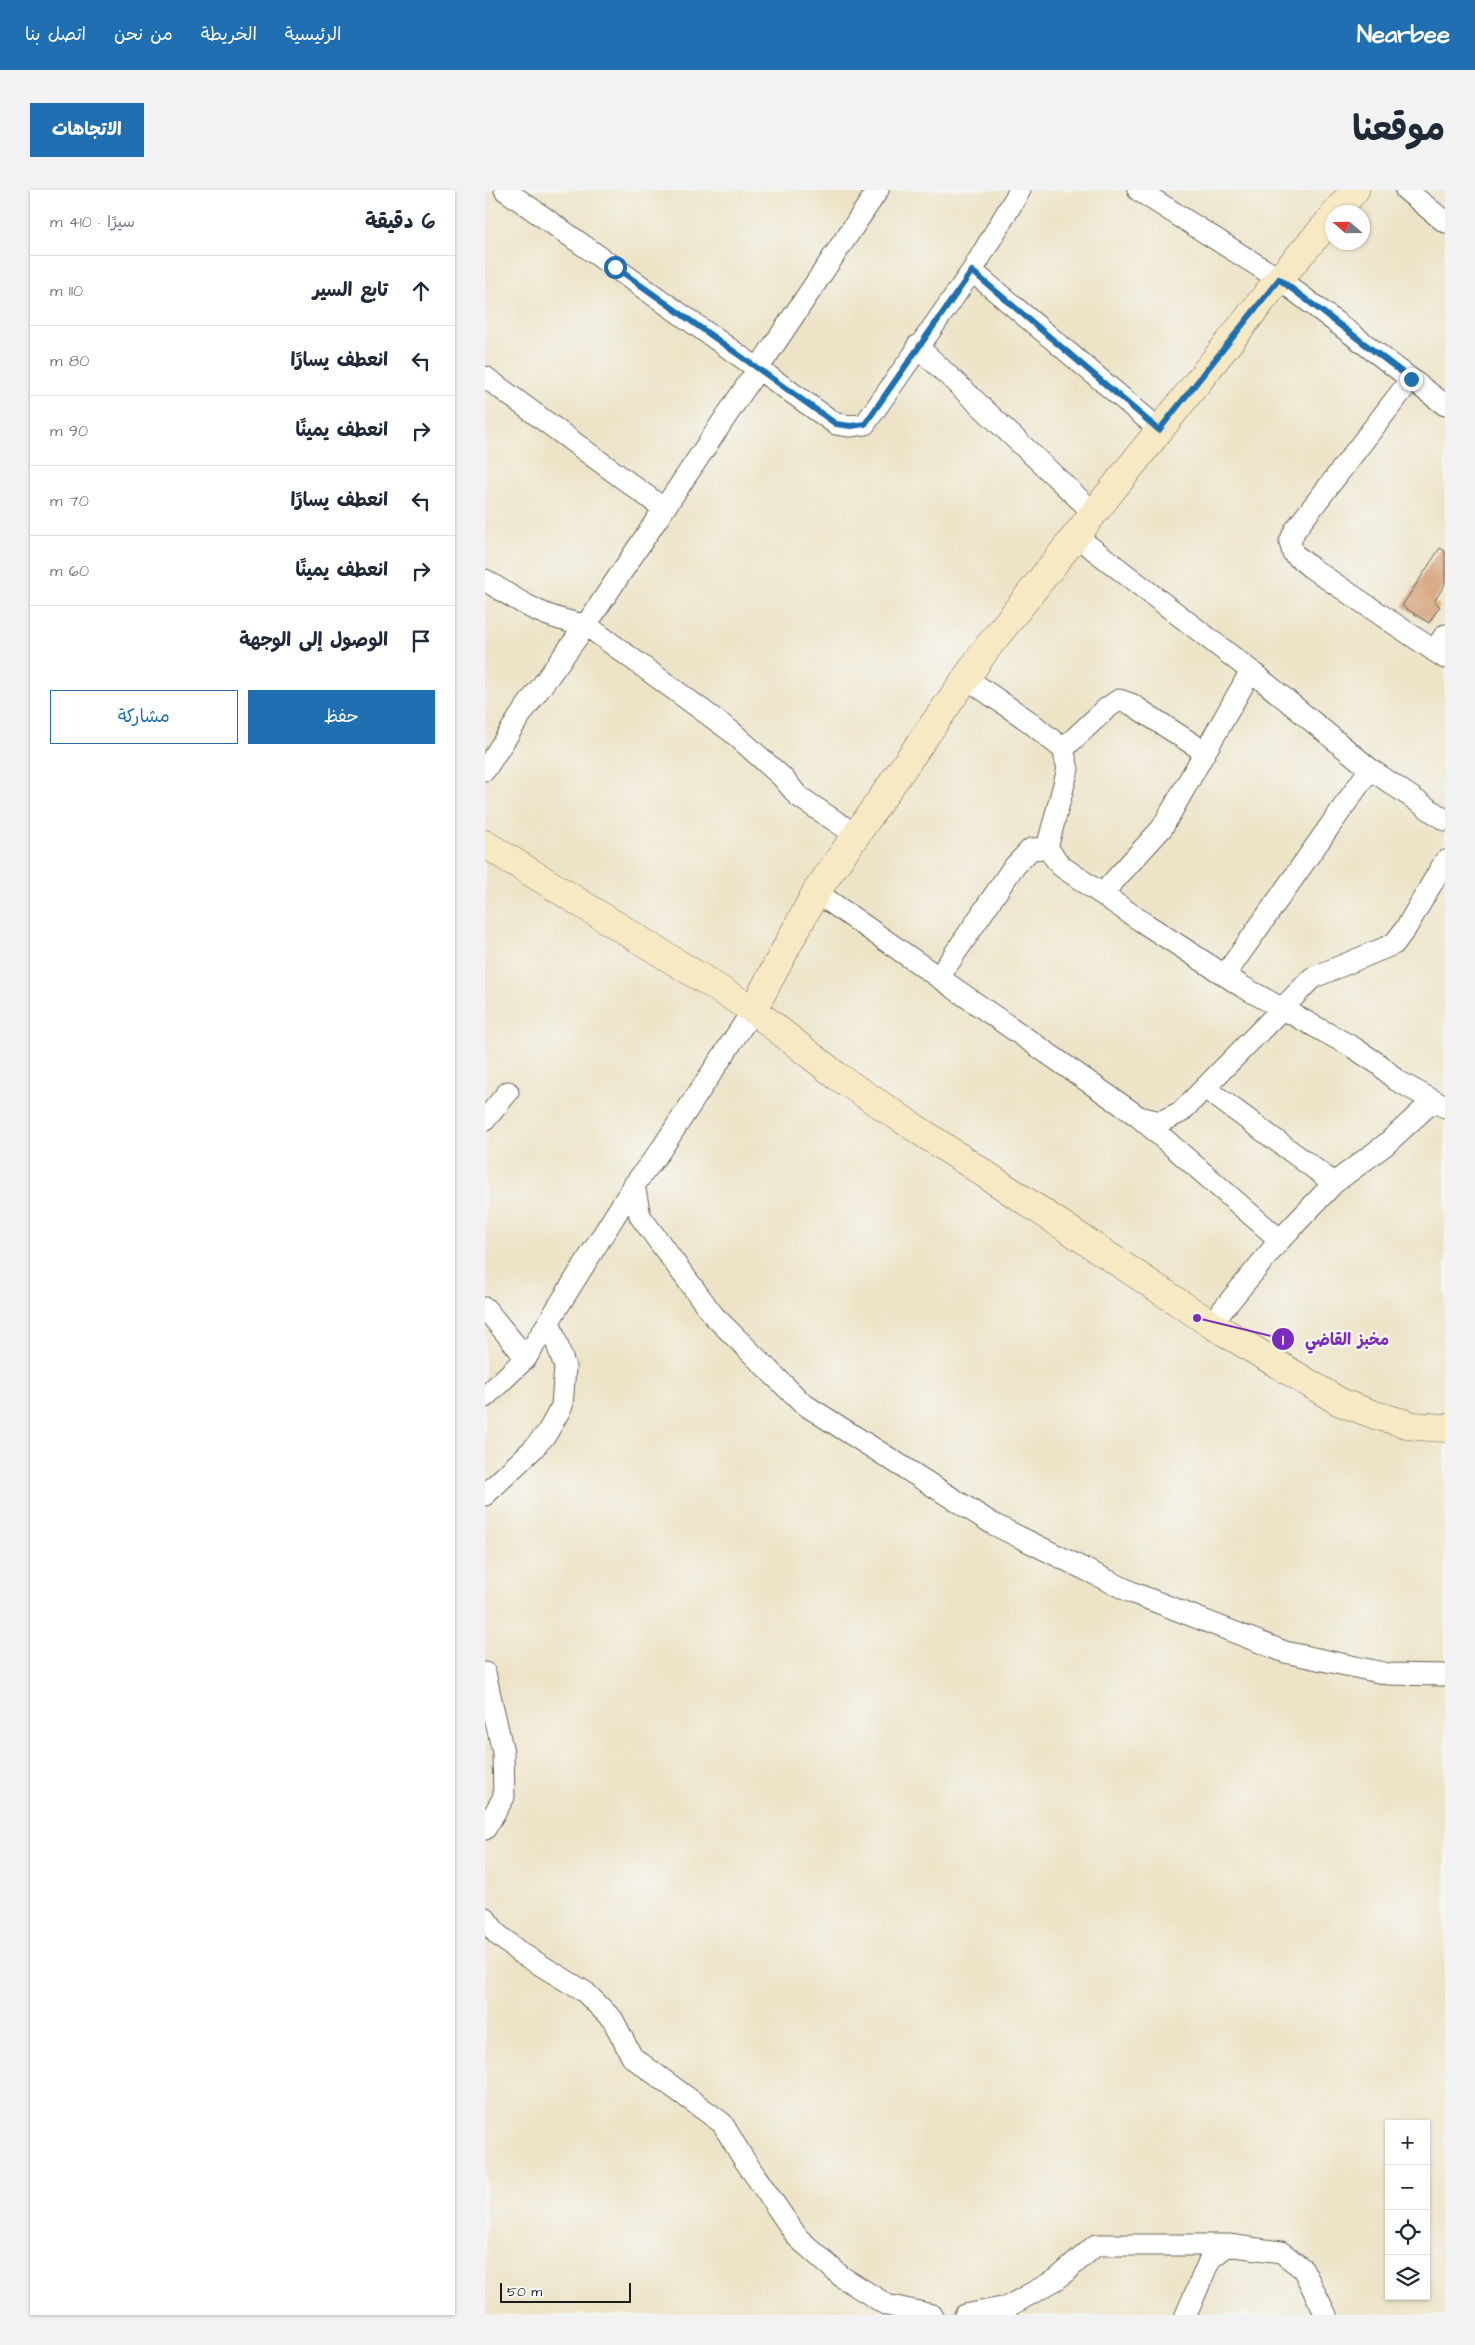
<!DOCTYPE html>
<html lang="ar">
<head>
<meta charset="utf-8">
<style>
  body { margin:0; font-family:"Architects Daughter","Playpen Sans Arabic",sans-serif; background:#f2f2f3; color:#1f2937; direction:rtl }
  .controls { position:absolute; right:15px; bottom:15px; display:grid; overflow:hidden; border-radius:0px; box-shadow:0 1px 4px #0004 }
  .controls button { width:45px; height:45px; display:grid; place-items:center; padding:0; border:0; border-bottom:1px solid #e0e1e3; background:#fff; color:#1f2937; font:25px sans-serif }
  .compass { position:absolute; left:840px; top:15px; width:45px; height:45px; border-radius:50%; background:#fff; box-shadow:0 1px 4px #0004; rotate:290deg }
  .scale { position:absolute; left:15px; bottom:12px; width:131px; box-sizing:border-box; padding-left:5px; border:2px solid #1c1c1c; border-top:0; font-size:14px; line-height:18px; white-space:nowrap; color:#1c1c1c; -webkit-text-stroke:4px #f6f6f2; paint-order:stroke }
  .stop { position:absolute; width:15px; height:15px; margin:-11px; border:4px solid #1f6fb2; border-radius:50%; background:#fff }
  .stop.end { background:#1f6fb2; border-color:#fff; box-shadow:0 1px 5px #0008 }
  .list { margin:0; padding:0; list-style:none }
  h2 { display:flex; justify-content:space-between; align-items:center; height:65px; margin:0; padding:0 20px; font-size:21px }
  h2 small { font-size:16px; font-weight:400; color:#747a83 }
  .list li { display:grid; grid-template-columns:32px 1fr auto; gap:15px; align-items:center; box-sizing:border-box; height:70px; padding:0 20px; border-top:1px solid #e0e1e3 }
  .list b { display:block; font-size:19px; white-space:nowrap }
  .list em { font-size:16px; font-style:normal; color:#747a83 }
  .actions { display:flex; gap:10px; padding:15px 20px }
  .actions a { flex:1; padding:11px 0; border:1px solid #1f6fb2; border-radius:0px; text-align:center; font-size:18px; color:#1f6fb2 }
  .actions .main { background:#1f6fb2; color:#fff }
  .icon { flex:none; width:28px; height:28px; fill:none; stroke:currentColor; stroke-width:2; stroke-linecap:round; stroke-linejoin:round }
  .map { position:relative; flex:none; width:960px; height:2125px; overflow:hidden; direction:ltr; border-radius:0px }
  header { display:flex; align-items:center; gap:30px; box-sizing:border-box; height:70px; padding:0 25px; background:#1f6fb2; color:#fff }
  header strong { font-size:24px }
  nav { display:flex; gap:28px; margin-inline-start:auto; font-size:18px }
  .intro { display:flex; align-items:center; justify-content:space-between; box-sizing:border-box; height:120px; padding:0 30px }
  h1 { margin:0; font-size:35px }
  .button { padding:12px 22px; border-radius:0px; background:#1f6fb2; color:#fff; font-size:18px; font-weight:700 }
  main { display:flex; gap:30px; padding:0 30px }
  aside { flex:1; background:#fff; border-radius:0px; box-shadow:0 1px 4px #0004 }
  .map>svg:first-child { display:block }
</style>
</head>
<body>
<header>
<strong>Nearbee</strong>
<nav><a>الرئيسية</a><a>الخريطة</a><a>من نحن</a><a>اتصل بنا</a></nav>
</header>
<div class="intro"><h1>موقعنا</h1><a class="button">الاتجاهات</a></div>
<main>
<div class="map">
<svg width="960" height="2125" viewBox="0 0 960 2125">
  <rect width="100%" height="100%" fill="#f6f6f2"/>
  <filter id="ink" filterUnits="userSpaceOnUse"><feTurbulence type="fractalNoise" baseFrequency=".02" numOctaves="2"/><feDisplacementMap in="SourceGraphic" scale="10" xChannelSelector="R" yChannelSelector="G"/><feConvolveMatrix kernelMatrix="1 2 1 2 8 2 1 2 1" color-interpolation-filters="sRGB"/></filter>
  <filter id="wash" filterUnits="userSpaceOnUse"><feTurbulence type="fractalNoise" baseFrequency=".0096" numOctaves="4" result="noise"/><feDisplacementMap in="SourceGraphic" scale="20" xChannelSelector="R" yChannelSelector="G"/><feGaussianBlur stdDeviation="1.12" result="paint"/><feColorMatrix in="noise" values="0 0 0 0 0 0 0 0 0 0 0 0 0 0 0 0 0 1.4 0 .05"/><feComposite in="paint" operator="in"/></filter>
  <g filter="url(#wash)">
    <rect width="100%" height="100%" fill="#ede4c8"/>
    <g id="blocks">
      <!-- building -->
      <path fill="#d49f76" d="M955,358l5,3v33l-11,18 6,4 -11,17 -27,-17z"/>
    </g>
  </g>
  <g filter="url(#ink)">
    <use href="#blocks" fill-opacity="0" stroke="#656258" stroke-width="1"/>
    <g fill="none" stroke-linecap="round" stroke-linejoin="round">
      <defs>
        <path id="street" d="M20,0l331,234 14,2 15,-2 107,-153 48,-81
          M653,0l141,89 166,126
          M921,0l39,32
          M487,81l188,159
          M432,156l177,167
          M0,187l178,131
          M926,189l-116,151 -5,12 3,11 17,14 135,91
          M591,346l175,135 119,98 75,51
          M0,390c37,23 57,38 101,45l146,107 50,45 16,19 58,39
          M949,461l11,-16
          M481,488l64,44 33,27 5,20 -21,79 14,18 80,55 102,66 111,61 26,17 16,15 49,27
          M578,559l44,-41 12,-8 12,4 74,48
          M0,580l37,-57 64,-88 292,-435
          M331,702l323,225 21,5 21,-10 131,-134 82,-34 12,-16 39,-67
          M617,704l60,-66 89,-157
          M740,785l145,-206
          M454,787l73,-108 19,-20 16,-1
          M720,898l129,95
          M654,927l141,123
          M0,930l23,-28
          M149,995l6,31 74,100 88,87 191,121 138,68 154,60 103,22 57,1
          M0,1118l41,50
          M726,1134l69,-84 54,-57 51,-38 48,-44
          M0,1207l41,-39 108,-173 26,-34 93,-141
          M0,1305l48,-46 14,-16 15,-27 3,-39 -16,-46
          M0,1483l18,79 1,45 -19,32
          M0,1728l12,16 22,18 66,40 28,28 19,37 90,66 21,35 55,80 44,39 45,28 45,10
          M480,2125l42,-8 50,-28 39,-34h132
          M701,2125l24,-56 18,-14 53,7 22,17 23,46"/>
        <path id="secondary" d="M851,22l19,-22
          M0,654l268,166 84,66 374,248 129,78 35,13 39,11 31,2
          M268,820l63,-118 171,-244 292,-369 54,-62"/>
      </defs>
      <!-- street casing -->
      <use href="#street" stroke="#656258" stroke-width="23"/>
      <!-- secondary casing -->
      <use href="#secondary" stroke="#656258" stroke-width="29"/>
      <!-- street -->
      <use href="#street" stroke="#fff" stroke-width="21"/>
      <!-- secondary -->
      <use href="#secondary" stroke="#f7e9c3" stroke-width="28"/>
    </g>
  </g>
  <g fill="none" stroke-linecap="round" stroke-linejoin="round" filter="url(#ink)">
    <!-- route -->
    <path stroke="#1f6fb2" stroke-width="6" d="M130,77l221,157 15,2 14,-2 107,-153 187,159 120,-151 132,100"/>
  </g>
  <!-- callouts -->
  <path fill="none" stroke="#7b2cbf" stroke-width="2" d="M712 1128L798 1149"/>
  <g fill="#7b2cbf" stroke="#f6f6f2" stroke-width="2">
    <circle cx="712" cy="1128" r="5"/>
    <circle cx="798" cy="1149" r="12"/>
  </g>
  <g font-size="15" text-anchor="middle" font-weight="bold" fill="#fff">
    <text x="798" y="1155">1</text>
  </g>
  <g font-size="16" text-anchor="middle" font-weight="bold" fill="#7b2cbf" stroke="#f6f6f2" stroke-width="5" stroke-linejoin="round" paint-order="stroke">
    <text x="862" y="1155">مخبز القاضي</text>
  </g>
</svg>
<div class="controls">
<button>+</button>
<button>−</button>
<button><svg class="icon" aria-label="locate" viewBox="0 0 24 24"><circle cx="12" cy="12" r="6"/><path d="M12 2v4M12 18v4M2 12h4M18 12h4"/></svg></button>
<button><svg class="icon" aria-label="layers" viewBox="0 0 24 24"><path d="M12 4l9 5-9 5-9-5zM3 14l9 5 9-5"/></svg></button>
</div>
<svg class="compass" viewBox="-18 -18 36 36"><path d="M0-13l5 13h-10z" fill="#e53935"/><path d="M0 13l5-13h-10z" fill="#747a83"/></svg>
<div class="scale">50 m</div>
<div class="stop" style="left:130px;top:77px"></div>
<div class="stop end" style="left:926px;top:189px"></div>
</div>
<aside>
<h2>6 دقيقة<small>سيرًا · 410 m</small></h2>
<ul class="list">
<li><svg class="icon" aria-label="ahead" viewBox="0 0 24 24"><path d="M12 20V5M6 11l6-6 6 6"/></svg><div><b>تابع السير</b></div><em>110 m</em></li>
<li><svg class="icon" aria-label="left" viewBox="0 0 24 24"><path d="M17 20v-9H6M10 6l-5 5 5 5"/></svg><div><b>انعطف يسارًا</b></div><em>80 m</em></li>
<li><svg class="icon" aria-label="right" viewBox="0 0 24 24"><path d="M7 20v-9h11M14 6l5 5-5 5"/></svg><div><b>انعطف يمينًا</b></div><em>90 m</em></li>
<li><svg class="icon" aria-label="left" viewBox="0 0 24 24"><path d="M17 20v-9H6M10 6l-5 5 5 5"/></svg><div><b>انعطف يسارًا</b></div><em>70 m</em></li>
<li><svg class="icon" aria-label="right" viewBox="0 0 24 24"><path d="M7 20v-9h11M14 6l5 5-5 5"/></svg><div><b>انعطف يمينًا</b></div><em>60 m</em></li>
<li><svg class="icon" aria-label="arrive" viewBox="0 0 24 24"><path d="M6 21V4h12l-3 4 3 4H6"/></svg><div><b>الوصول إلى الوجهة</b></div></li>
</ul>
<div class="actions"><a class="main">حفظ</a><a>مشاركة</a></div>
</aside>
</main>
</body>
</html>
